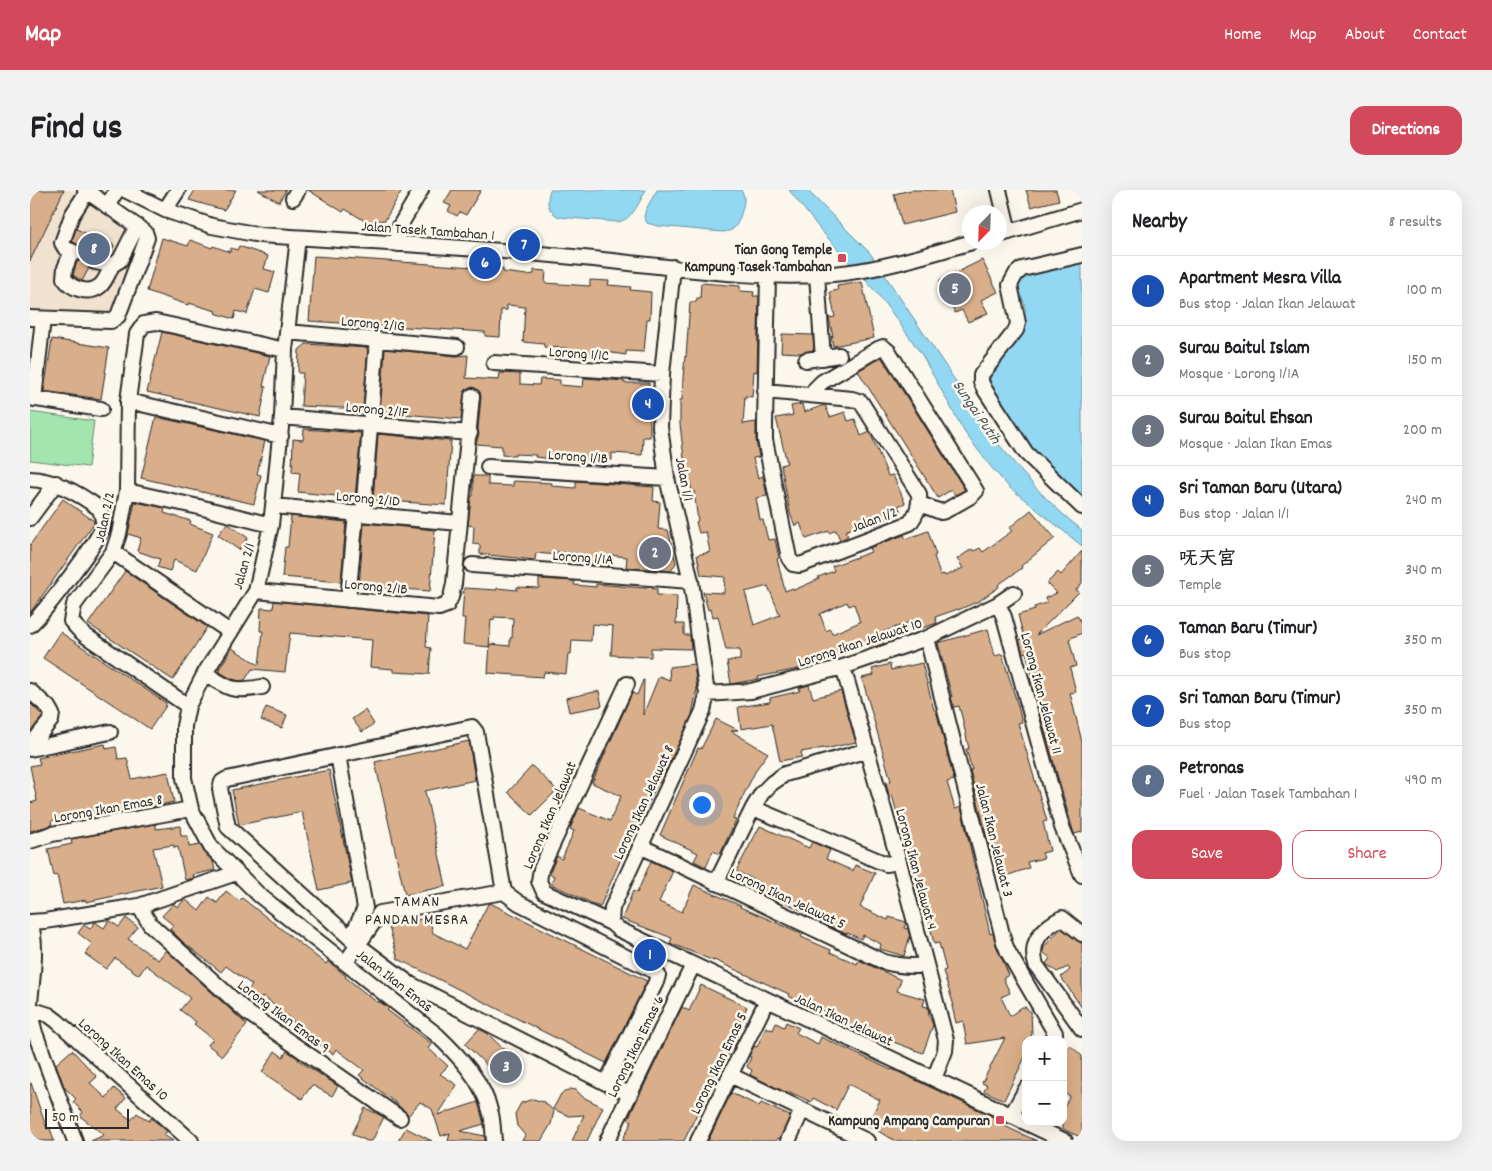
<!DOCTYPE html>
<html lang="en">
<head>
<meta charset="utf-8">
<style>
  body { margin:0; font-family:Dekko,"LXGW WenKai TC",sans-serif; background:#f2f2f2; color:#202124 }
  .controls { position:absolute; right:15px; bottom:15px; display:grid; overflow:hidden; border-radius:10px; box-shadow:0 5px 20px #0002 }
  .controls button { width:45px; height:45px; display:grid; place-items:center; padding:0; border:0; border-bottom:1px solid #e0e0e0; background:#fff; color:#202124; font:25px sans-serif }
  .compass { position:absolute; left:932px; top:15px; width:45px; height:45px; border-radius:50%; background:#fff; box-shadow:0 5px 20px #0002; rotate:203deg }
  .scale { position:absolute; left:15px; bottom:12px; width:84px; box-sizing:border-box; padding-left:5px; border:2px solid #2b2b2b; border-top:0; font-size:14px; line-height:18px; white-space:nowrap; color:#2b2b2b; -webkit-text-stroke:4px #fbf7ec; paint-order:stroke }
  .you { position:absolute; left:671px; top:614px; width:18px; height:18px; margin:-12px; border:4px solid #fff; border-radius:50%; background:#1a73e8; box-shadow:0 0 0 8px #1a73e833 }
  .badge { display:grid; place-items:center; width:32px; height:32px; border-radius:50%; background:#d1495b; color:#fff; font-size:16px; font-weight:700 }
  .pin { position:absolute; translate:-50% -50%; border:2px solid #fff; box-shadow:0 1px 5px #0006 }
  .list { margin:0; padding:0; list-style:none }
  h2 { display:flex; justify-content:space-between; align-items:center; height:65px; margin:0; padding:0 20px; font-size:21px }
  h2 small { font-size:16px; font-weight:400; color:#757577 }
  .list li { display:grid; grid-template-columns:32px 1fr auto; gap:15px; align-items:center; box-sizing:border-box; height:70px; padding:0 20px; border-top:1px solid #e0e0e0 }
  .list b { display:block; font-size:19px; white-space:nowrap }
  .list p { margin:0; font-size:16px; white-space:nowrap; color:#757577 }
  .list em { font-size:16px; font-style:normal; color:#757577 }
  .actions { display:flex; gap:10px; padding:15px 20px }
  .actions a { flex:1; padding:11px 0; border:1px solid #d1495b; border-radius:15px; text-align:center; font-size:18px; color:#d1495b }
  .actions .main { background:#d1495b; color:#fff }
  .map { position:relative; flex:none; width:1052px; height:951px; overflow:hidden; border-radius:15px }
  header { display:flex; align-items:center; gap:30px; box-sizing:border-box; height:70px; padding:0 25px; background:#d1495b; color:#fff }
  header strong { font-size:24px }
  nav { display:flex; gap:28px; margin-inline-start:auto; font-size:18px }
  .intro { display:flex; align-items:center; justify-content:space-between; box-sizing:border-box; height:120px; padding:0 30px }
  h1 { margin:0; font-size:35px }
  .button { padding:12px 22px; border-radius:15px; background:#d1495b; color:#fff; font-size:18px; font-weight:700 }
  main { display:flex; gap:30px; padding:0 30px }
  aside { flex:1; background:#fff; border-radius:15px; box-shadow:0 5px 20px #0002 }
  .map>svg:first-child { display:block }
</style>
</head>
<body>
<header>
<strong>Map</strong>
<nav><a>Home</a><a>Map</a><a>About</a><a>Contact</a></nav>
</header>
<div class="intro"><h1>Find us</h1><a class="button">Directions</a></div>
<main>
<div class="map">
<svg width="1052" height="951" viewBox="0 0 1052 951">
  <rect width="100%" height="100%" fill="#fbf7ec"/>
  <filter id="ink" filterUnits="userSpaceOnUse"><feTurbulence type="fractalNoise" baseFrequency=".02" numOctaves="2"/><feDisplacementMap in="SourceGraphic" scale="10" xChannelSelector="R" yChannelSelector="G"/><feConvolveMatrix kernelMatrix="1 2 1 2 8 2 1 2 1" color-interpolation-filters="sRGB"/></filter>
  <g filter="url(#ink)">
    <!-- built -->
    <path fill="#f1e1cf" d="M0,0h49l62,45 -28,82 -83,-4z"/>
    <!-- green -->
    <path fill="#a3e5af" stroke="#67886d" d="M0,222l64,9 -6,46 -58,-7z"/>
    <!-- water -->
    <path fill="#92d8f3" stroke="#6993a3" d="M520,0h96c-7,12 -13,30 -29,32l-58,-5c-12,-7 -13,-15 -9,-27z
      M627,0h84c1,2 3,5 3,7 1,6 -5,27 -10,31 -2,3 -7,3 -11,4l-65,-6 -11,-3 -3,-6 2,-8z
      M759,0h18l63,63 121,181c27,35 56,69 91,96v16l-73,-59 -18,-20 -26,-34 -43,-78 -24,-34 -23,-30 -56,-63z
      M1052,67v242l-51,-50 -38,-57 -3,-13 2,-7c13,-18 29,-37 33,-59 2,-15 -12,-22 -4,-38z"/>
    <!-- building -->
    <path fill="#d9ae8a" stroke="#2b2b2b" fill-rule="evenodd" d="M0,0h34l-34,71z
      M165,0h41l-12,20 -35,-10z
      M228,0h28l-7,12z
      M278,0h94l-17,30 -18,2 -22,-13 -2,3z
      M422,0h29l-15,25 -6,-3 -3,4 -9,-5 3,-5 -7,-3z
      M881,0h39l5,22 -53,13 -8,-31z
      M996,0h30l3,10 -28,7z
      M46,39l38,16 -5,11 -13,-3 -7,3 -3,5 3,7 -7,13 -9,-6 4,-13 4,-2 4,-7 -2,-5 -11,-7z
      M132,48l26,8 2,-6 22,8 1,-2 17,6 1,-4 6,2 2,-4 29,10 -4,13 11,3 -6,21 -14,-4 -8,25 -11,-3 -2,8 -19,-6 1,-2 -27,-8 -1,2 -41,-14z
      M284,66l189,13v3l24,3 7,-1v-4l12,1 -1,12 45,3v-6l19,1 -1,4 23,2 -1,3 21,2 -1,27h-3l-3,33 -18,-1v4l-20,-3v3l-39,-4v-3l-23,-1v-3l-21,-2 2,-35 -18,-2v5h-6l-1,27 -15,-1v-4l-176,-11z
      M952,70l16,32 -17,8 7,13 -20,9 -6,-12 -7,3 -16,-32z
      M832,92l12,56 -41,8 -2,-10 2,1 -4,-19 6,-1 -5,-25 8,-2 -1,-4z
      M671,93l39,3v5l14,1 -1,4h6l-2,76 -3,-1 -2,26 -7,-1 -2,28 13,-2v18l3,17 -6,1 5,20 5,-2 4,20 -11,2 4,22h3l5,20 7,-1 4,19 -2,1 8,32 8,-3 1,2 25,-11 -1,-2 16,-6 -2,-5 39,-14 -2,-4 35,-13 2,4 22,-8 8,24 -2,1 6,19 4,-1 1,2 18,-8 -6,-9 15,-10 2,2 6,-3 3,4 29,-21 -3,-3 22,-18 24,28 -34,28 1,2 -24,17 1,2 -20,14 -21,9v-1l-23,8 2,6 -20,7 -4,-9 -33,12 4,11 -10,3 -4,1 -2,-5 -60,24 -50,10 1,2 -28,5 -4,-23 13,-1v-10h-14l-8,-34 -5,1 -2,-8 -3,1 -5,-18 21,1 1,-16 -24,-2 -4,-20 13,-3 -4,-20 -7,1 -3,-11 2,-1 -4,-30 -2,1 -3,-16h-3l-6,-52v-24h2l1,-22 2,-22 1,1 4,-55h6l1,-4h3zM738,396l12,29 -26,10 -9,-33zM817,412l2,4 5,-2 6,18 -28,12 -2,-5 -4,2 -6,-17z
      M132,142l108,24 -7,30 3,1 -6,30 -113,-25z
      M752,144l31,1 1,15 -14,3 -19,-1z
      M22,149l57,9 -8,51 -57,-8z
      M276,154l62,4 -5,61 -62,-3 2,-33h-5l1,-23z
      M355,159l71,7 12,-1 -2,23 33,2 1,-7 20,1v10l19,1 1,-6 20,1v5l23,2 1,-9 40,3v2h25l1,54h-7l-1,18 -30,-2v7l-26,-2v2l-9,-1v-3l-23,-2 -1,5 -18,-2 1,-2 -21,-1v2l-13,-1v-9l-26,-2 3,-10 -1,-5 3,-32 -1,-5 -7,-5 -5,1 -3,3 -4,28 -81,-7z
      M851,167l1,1 83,132 -10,5 -4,-5 -13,8 -80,-127z
      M772,214l2,8 21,-7 5,12 15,-5 3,9 7,-2 6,17 9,-4 18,44 5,-1 12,28 -7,3 3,6 -16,7v2l-10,4 -2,-5 -28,11 3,5 -8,4 -4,-10 -7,3v-2l-23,8 -6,-16 -5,3 -5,-13 -9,-48 6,-2 -11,-45 17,-3 -2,-9z
      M126,227l109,24 -8,33 4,1 -7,29 -113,-26z
      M274,239l57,4 -6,65 -57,-6 2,-19 -8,-1 1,-33 10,1z
      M348,244l73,7 -5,64 -73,-5z
      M443,286h15v9l25,1v-5l39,2v3l24,2v-7l78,6 -1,14 7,1 -2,27 10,1 8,33 -5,8 -45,-4 1,-10 -17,-2 -1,11 -31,-3 1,-9 -22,-2v3l-21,-2 -1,7 -55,-6v-9l-7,-1 1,-18 -6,-1 3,-29h2z
      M33,309l31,22v2l-64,90v-68z
      M105,312l30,6 -1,5 27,8 -1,3 23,9 -16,37 -23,-10 -4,11 -13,-4 3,-8 -23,-8 4,-13 -13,-4z
      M261,326l55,6 -5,60 -59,-5 3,-30h3z
      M197,333l21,15 -9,12 -21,-15z
      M334,333l71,7 -5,61 -71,-5z
      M1052,361v32l-6,7 3,2 -43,43 41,-20 5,9v9l-13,6 7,27 -6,2 6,24 -6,1 12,49v90l-8,2 -44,-155 3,-1 -7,-26 -3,1 -4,-13 5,-2 -6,-23 17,-5 -1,-3 13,-4 -2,-5 12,-5 -10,-10 11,-11 3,3z
      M95,381l82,56 -34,53 -85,-56z
      M509,389l36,2 -1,4 22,2v-3l61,5v6l20,1 -1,28h8v11h6l1,14 -40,-1v9l-40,-2 2,-29 -21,-2 -1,17 -19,-1 -1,14h-3l-2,20 -22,-2 -1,5 -55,-4 2,-29 20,2v-8h2l1,-20 -19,-1v3l-3,-1 -2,28 -26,-3 2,-26h-3l2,-30 33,2v-2l20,2v-3l22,1z
      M244,411l154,15 -2,31 5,1 -2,26 -36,-2v-3l-23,-2 2,-27 -82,-7 -5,39 -33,-3 -7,11 -6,1 -9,-3 -12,-7 14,-23 27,17 4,-34h-3l1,-23 12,1z
      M958,439l7,27 7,-2 16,52 4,16 -4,1 29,98 -4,1 7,29 -8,2 2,5 -17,4 2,6 -26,9 -6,-24 -6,1 -21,-84h2l-6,-21h3l-7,-32 -3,-11 -5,1 -3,-10h1l-14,-54z
      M30,442l106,71v3l-16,23 -107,-71z
      M892,473l12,47h2l18,70 -7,2 8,27 6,-2 29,127 3,-1 3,12 13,30 -6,3 7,15 -9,4 9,19 12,-9h3l6,5 1,22 -3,6h-3v15l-22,45 -20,-9 3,-6 -5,-2 23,-45 -38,6 -4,-23 -7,2 -4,-17h2l-11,-35 3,-1 -7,-27 -5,1 -11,-51 -4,11 -22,-79 3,-1 -8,-29 -3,1 -3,-14 5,-1 -29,-103 12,-3 -2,-6 18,-5 1,6z
      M664,474l3,25 -5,26 -32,68 -2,-1 -12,27 -2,-1 -10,21 -34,78 -49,-23 3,-8 -5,-2 8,-18 5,3 12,-28 -4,-2 9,-21 31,13 11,-25 -29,-13 40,-90 5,2 6,-15h1l-1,35 16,-39 11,4 -1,-13z
      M779,495l4,13 28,-7 15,51 -31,7 -1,-1 -23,4 1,5 -22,4 -8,-37 -31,5 -3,-22 32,-5v-4l30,-7 -1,-3z
      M569,501l3,15 -33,6 -3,-14z
      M0,513l13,13 -13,16z
      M236,517l21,8 -5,13 -21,-8z
      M335,520l9,14 -12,8 -10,-13z
      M686,529l22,11 -7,1 37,22 -11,15 -13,26 -11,25 3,1 -16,34 -7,-3 -7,16 -12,-6 4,-8 -38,-18 38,-87 3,1z
      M439,551l6,39 -50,11 21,95 -41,9 -30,-133z
      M75,554l1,5 10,-2 2,12 9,-1 5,21 36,-7 6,30 -37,8v-4l-19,7 -36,7 -3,-8 -28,9 1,4 -22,6v-28l7,-2 -7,-35 10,-2 -2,-6z
      M502,576l25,24 -25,25 -24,-23z
      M299,580l23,113 -33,7 -17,-78 -63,13 -7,-35z
      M126,634v5l24,-3 1,10h7l1,11 11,-2 5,8 8,9 2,8 -22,5 1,3 -9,2 -7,-33 -4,1v-3l-21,3 9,38 -76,16v-2l-23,4 -6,-29 -3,1 -6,-27 24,-5 -1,-5z
      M730,636l49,22 3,-6 18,8 -4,9 27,12 2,-6 20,8 -15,34 28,13 1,-3 17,5 -2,6 4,1 2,7 -6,20 -24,-7 1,-5 -18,-9 -2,4 -14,-6 -1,1 -21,-10 1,-2 -46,-22 -2,2 -23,-11 4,-9 -23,-11z
      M621,671l22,10 -14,31 23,10 12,-27 47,21 -1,1 63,27 -2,3 30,13 -1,2 27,12 2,-4 42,20 -4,11 28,8 -2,7 5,1 1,9 4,9 -10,28 -67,-25 -23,-11v-2l-45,-19 1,-2 -75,-34v1l-44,-18 2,-5 -50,-19 11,-28 4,2z
      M196,701l13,10 3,-3 84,66 2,-3 18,15 -1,1 33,26v-2l11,7 -2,2 45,34 -4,4 20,18 -8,8 17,11 -19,30 40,-13 6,22 -24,7 25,5v5h-37l2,-8 -9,3 -9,-27 -12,-7 -12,14 -11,-12 -38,-29 5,-5 -28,-21 -3,5 -20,-14 -21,-17 1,-2 -30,-25 -6,7 -11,-10 6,-8 -26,-19 -5,6 -38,-30 -13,-13 3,-4 -11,-9 11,-12 5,3 7,-8 14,12 10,-14 8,6z
      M460,713l157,78 -41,82 -208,-104 -9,-32 40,-10 4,16 32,16 23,-45z
      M96,728l12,9 -10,12 30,21 8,-10 81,75 -25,31 -14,-11 5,-6 -19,-15 2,-2 -16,-12 10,-12 -44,-33 -7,10 -24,-17 -9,11 -21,-15 7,-10 -14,-11 6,-8 6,4 5,-7 9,6 5,-8 10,7z
      M1031,738l21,16v64l-21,-31 9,-7 -2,-3 -11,5 -11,-8 4,-6 -7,-6 1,-5z
      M671,795l46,22 -11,25 2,1 -2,5 2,1 -5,10 -2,-1 -3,8 -3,-2 -41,87h-62l10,-20 -4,-2 54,-112 7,4z
      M756,832l13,6 -3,5 22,11 3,-7 70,33 1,-1 112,53 -2,3 35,16h-141l-29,-16 13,-25 -30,-15h-2l-12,25 -23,-12 -2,4 -23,-11 -1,2 -37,-18 2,-5 -5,-3 4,-10 -2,-1 5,-10 3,1 9,-20 7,3 3,-7 8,4z
      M449,839l8,4 37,36 -17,16 -42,-41z
      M1040,855l12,11v82l-19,-9v-20l7,-13 -7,-3v-40z
      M42,860l25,27 -7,6 16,15 8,-10 12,10 -9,11 14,11 6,-7 12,8 2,-3 16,13 -3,4 9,6h-82l13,-6 -24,-19 3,-4 -10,-10 3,-3 -12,-12 -8,-23z
      M245,861l8,6 4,-6 12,8 -1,1 40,26 -6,10 -20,-11 -10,14 -40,-27z
      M0,893h1l16,46 3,-1 4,13h-24z
      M540,899l6,1 7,7 20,10 -16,34h-15l12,-26 -15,1 -16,-7 8,-15z
      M701,903l28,13 2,-3 29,13 -10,23 -2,-1 -2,3h-68z
      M503,909l11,3 10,9 -3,13 -10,17h-19l3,-6 -8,-9 -2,-12 6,-11z
      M335,918l19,9 -12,24h-5l-15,-7z
      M376,938l26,13h-34z"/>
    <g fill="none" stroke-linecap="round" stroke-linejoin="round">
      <!-- minor-tunnel -->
      <path stroke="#d1cec5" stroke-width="14" stroke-dasharray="14 7" stroke-linecap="butt" d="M46,63l19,9"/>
      <defs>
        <path id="minor" d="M95,0l40,20 47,16 48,9c107,7 216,12 323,23 84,8 176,24 260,15 43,-5 87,-19 129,-31
          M969,0l10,42
          M263,8l5,-8
          M77,16l10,-16
          M135,20l13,-20
          M969,45l83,-25
          M268,48l-13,112 -3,67 -9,89 -2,19 -15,66 -51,82 -17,33 -4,20v52l7,31 20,38 48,48 178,140c23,22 47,47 54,79 2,8 2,18 3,27
          M368,54v-15l23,-39
          M42,61l-7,17 -1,10c7,11 25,17 36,8 6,-5 9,-15 12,-21
          M46,63l-11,-5 -3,-5 10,-28 15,-23
          M1052,65l-60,14 -6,5 -6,11 8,38 -2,7 -35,45v7l4,8 41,63 56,54
          M65,72l17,3 8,-5 17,-34
          M787,85l6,83
          M0,128l81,3 7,-5 29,-78 -2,-6 -60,-42
          M257,142l170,15
          M776,170l33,-5
          M464,173l168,11
          M735,201l87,8 9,3 58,92c1,12 -2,19 -9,29l-110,42 -7,-1 -4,-6 -24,-118v-16l3,-149
          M783,205l2,-6 7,-7 56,-33 5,-2 6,5 87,139 -5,5 -26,15 -4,1 -21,-8
          M0,208l71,11
          M4,209l9,-80
          M98,211l153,35
          M252,227l188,16
          M458,277l179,11
          M0,289c26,1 50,15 70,30 1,5 4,11 3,16 -1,13 -61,90 -73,100
          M97,301l72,16 72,18
          M243,316l186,17
          M333,323l14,-173
          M0,328l26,-35
          M83,362l117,80
          M442,375l219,16
          M226,401l183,17 8,-3 4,-8 3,-13 18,-188
          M318,410l8,-87
          M968,414l6,13 58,210 20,48
          M897,448l77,304 4,10 43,74 4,7 -2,7
          M813,477l56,195 47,178 -1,11 -11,28
          M175,483c25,17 28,19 57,14
          M597,494l-86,185 -2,12 5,11 67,31 7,6 447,212
          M0,501l18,16 4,7 -1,6 -21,26
          M677,504l44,-3 92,-24 84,-29 71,-34 16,-11
          M158,516l-102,-70 -8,-7 -7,-8 3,-16 39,-53 6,-18 8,-43 1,-90 9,-67 7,-10 12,-2 129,28
          M0,559l80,-17
          M308,565l27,153 -14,30
          M723,618l133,56 13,-2
          M0,651l22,-7 139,-25
          M610,656l244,116c15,4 27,5 42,3
          M686,693l37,-75 9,-15 10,-10 13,-9 83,-24
          M109,716l11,18 98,89 152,105
          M0,732l15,-1 94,-15 97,-33
          M0,732c8,23 2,57 0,81
          M581,733l1,-15 91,-197 4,-17 -16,-113 -24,-103 -7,-51 2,-53 11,-107
          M1052,744l-20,-16c-20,10 -33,24 -26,47l46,64
          M316,772l34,-49 124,-21
          M0,819l19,6 8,6 134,120
          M0,823l5,20 40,108
          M700,885l137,66
          M576,893l50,-101 2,-7 -6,-5 -133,-67 -15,-11 -28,-160 -4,-5 -245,52 -5,3 -2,7 8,38 130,118 52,39 196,99 24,11
          M981,926l15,-27
          M577,951l86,-176
          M668,951l69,-141
          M758,951l14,-31"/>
      </defs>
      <!-- minor casing -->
      <use href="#minor" stroke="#2b2b2b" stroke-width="18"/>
      <!-- minor -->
      <use href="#minor" stroke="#fbf7ec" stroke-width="14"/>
    </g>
  </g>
  <!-- markers -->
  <g fill="#d1495b" stroke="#fbf7ec" stroke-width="2">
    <rect x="807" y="63" width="10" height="10" rx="2.5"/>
    <rect x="965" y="925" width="10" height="10" rx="2.5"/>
  </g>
  <g text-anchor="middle" stroke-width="5" stroke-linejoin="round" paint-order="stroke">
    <!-- street labels -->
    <g font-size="15" fill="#2b2b2b" stroke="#fbf7ec">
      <text transform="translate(398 40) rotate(4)" y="5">Jalan Tasek Tambahan 1</text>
      <text transform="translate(343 133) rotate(5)" y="5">Lorong 2/1G</text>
      <text transform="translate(549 163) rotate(4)" y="5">Lorong 1/1C</text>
      <text transform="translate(347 219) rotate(5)" y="5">Lorong 2/1F</text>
      <text transform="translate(548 266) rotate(4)" y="5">Lorong 1/1B</text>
      <text transform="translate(655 289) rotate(79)" y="5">Jalan 1/1</text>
      <text transform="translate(338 308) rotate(5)" y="5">Lorong 2/1D</text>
      <text transform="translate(74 327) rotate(-78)" y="5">Jalan 2/2</text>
      <text transform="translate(844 329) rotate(-21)" y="5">Jalan 1/2</text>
      <text transform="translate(553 367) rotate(4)" y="5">Lorong 1/1A</text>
      <text transform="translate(213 376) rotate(-74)" y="5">Jalan 2/1</text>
      <text transform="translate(346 396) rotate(5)" y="5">Lorong 2/1B</text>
      <text transform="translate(830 452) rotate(-18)" y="5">Lorong Ikan Jelawat 10</text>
      <text transform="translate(1012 503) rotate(75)" y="5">Lorong Ikan Jelawat 11</text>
      <text transform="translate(613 612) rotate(-65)" y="5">Lorong Ikan Jelawat 8</text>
      <text transform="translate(78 618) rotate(-10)" y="5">Lorong Ikan Emas 8</text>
      <text transform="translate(519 625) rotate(-67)" y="5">Lorong Ikan Jelawat</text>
      <text transform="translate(965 650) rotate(76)" y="5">Jalan Ikan Jelawat 3</text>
      <text transform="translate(887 679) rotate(75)" y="5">Lorong Ikan Jelawat 4</text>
      <text transform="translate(758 708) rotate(25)" y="5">Lorong Ikan Jelawat 5</text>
      <text transform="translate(365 790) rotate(38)" y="5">Jalan Ikan Emas</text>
      <text transform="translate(254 826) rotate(37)" y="5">Lorong Ikan Emas 9</text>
      <text transform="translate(814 829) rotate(25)" y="5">Jalan Ikan Jelawat</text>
      <text transform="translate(605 856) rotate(-64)" y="5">Lorong Ikan Emas 6</text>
      <text transform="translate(94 869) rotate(42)" y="5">Lorong Ikan Emas 10</text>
      <text transform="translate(688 873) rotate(-64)" y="5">Lorong Ikan Emas 5</text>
    </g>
    <!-- poi labels -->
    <g font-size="15" font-weight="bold" fill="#2b2b2b" stroke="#fbf7ec" text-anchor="end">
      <text x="802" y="64">Tian Gong Temple<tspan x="802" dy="17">Kampung Tasek Tambahan</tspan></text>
      <text x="960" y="935">Kampung Ampang Campuran</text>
    </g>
    <!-- water labels -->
    <g font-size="16" font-style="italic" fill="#45565d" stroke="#fbf7ec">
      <text transform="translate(948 221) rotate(56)" y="6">Sungai Putih</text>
    </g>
    <!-- neighbourhood labels -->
    <g font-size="16" letter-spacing="1" fill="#2b2b2b" stroke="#fbf7ec">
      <text x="387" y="716">TAMAN<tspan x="387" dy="18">PANDAN MESRA</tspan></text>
    </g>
  </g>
</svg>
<div class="controls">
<button>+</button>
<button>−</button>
</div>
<svg class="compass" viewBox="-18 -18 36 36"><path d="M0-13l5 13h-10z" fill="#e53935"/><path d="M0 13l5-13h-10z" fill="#757577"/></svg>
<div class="scale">50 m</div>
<div class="you"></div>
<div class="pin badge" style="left:620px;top:765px;background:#1a4fb4">1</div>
<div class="pin badge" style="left:625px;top:363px;background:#6b7280">2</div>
<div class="pin badge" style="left:476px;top:877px;background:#6b7280">3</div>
<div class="pin badge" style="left:618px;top:214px;background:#1a4fb4">4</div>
<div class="pin badge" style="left:925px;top:99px;background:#6b7280">5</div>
<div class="pin badge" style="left:455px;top:73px;background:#1a4fb4">6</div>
<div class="pin badge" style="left:494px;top:55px;background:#1a4fb4">7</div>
<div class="pin badge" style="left:64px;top:59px;background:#5c6f8a">8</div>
</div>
<aside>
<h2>Nearby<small>8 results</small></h2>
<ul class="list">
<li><span class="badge" style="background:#1a4fb4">1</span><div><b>Apartment Mesra Villa</b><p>Bus stop · Jalan Ikan Jelawat</p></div><em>100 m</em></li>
<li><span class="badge" style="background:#6b7280">2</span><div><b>Surau Baitul Islam</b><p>Mosque · Lorong 1/1A</p></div><em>150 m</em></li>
<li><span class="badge" style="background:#6b7280">3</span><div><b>Surau Baitul Ehsan</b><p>Mosque · Jalan Ikan Emas</p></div><em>200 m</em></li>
<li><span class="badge" style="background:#1a4fb4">4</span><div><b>Sri Taman Baru (Utara)</b><p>Bus stop · Jalan 1/1</p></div><em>240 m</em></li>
<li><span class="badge" style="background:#6b7280">5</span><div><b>呒天宫</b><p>Temple</p></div><em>340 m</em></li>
<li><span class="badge" style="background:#1a4fb4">6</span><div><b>Taman Baru (Timur)</b><p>Bus stop</p></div><em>350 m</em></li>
<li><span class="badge" style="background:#1a4fb4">7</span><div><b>Sri Taman Baru (Timur)</b><p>Bus stop</p></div><em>350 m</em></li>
<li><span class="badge" style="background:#5c6f8a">8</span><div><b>Petronas</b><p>Fuel · Jalan Tasek Tambahan 1</p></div><em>490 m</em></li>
</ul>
<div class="actions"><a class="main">Save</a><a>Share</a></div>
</aside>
</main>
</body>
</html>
